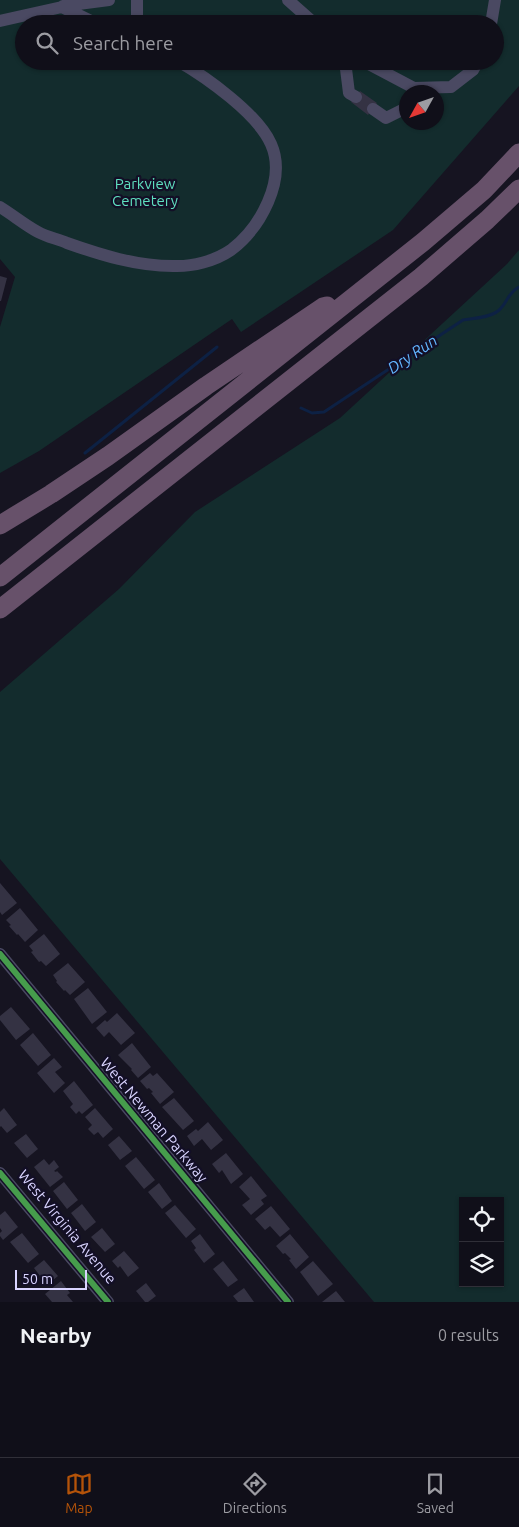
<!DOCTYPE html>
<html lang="en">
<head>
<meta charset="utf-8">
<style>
  body { margin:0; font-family:Ubuntu,sans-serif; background:#191822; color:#f1f3f6 }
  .controls { position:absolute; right:15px; bottom:15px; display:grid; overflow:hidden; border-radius:0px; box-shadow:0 1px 4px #0004 }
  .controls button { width:45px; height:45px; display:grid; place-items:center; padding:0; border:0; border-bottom:1px solid #302f38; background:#100f19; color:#f1f3f6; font:25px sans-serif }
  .compass { position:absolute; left:399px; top:85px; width:45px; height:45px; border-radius:50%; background:#100f19; box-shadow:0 1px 4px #0004; rotate:230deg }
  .scale { position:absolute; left:15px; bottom:12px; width:72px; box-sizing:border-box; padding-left:5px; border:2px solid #d9d4ff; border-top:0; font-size:14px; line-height:18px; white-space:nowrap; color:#d9d4ff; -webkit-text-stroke:4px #130f26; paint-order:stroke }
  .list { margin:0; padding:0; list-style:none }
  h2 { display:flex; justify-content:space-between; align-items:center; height:65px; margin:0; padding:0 20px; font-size:21px }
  h2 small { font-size:16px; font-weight:400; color:#9c9ca2 }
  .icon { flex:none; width:28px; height:28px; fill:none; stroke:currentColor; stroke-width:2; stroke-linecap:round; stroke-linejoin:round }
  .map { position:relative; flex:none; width:519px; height:1302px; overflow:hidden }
  .search { position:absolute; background:#100f19; box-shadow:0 1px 4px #0004; left:15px; right:15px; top:15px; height:55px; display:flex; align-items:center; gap:12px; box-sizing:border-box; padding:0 18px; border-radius:28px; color:#9c9ca2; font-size:19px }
  .sheet { height:155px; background:#100f19 }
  nav { display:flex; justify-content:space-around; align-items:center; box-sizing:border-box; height:70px; border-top:1px solid #302f38; background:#100f19; font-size:14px; color:#9c9ca2 }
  nav a { display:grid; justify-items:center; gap:2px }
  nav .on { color:#b45309 }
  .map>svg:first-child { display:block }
</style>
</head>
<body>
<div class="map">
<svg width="519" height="1302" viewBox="0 0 519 1302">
  <rect width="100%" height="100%" fill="#161421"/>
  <!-- green -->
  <path fill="#132c2d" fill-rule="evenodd" d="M0,0h519v86l-126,144 -152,102 -9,-13 -193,132 -39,22v-146l15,-50 -15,-18zM24,24h471v37h-471zM406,92h30v30h-30z
    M519,250v1052h-145l-374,-443v-167l119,-103 76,-77 145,-94 167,-154zM463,1201h37v82h-37z"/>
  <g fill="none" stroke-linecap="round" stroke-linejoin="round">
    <!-- stream -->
    <path stroke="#0d2144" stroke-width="3" d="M301,408l11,5 12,-1 139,-92c11,-2 26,-2 35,-9 9,-7 10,-19 21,-24
      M85,453l132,-106"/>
  </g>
  <!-- building -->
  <path fill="#343243" d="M360,91l17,12 -9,12 -17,-13z
    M0,276l7,2 -6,23h-1z
    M0,883l17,20 -15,12 -2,-3z
    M20,908l18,22 -13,12 -7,-8 -1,1 -8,-9 2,-1 -5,-5z
    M44,934l16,20 -14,12 -5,-5 -2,1 -8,-10 2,-1 -4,-5z
    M68,963l17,19 -15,13 -5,-5 -1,1 -8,-9 1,-1 -4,-6z
    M88,988l19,24 -15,12 -18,-25z
    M11,1007l19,22 -14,11 -16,-20v-4z
    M117,1013l18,20 -14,12 -12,-13 -5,5 -8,-9 9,-8 2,2z
    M33,1033l18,22 -13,11 -18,-21z
    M132,1043l19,24 -13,11 -7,-8 1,-1 -14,-14z
    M54,1058l8,9 -7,5 10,11 -11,10 -17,-20z
    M150,1073l3,3 4,-3 17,19 -14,12 -9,-11 2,-1 -4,-4 -2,1 -7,-8z
    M74,1081l19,24 -11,9 -3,-3 -3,3 -6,-7 3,-3 -10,-13z
    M174,1098l20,23 -11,9 -21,-23z
    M4,1108l13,17 -10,8 -6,-7 -1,1v-15z
    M95,1108l18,21 -10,9 -5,-6 -4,3 -6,-6 4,-4 -7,-8z
    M208,1122l15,18 -12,10 -9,-11 -8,7 -7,-10 9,-7 2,2z
    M26,1134l12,15 -11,9 -13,-15z
    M119,1136l13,15 -12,9 -12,-15z
    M226,1153l17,21 -12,10 -9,-14 -3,3 -7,-9z
    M136,1157l19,23 -11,9 -19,-23z
    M44,1159l5,6 5,-5 5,7 -5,4 2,1 1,-1 6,6 -13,10 -16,-20z
    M251,1176l16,20 -6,4 3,4 -13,11 -9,-10 8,-6 -11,-12z
    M64,1182l14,18 -11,9 -14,-18z
    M159,1183l13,18 -10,8 -14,-17z
    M82,1204l14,18 -11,9 -14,-18z
    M175,1205l21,24 -10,9 -21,-25z
    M271,1206l19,23 -10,8 -10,-11 -5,4 -10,-11z
    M5,1211l13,16 -15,13 -3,-4v-3l2,-2 -2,-3v-13z
    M102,1228l13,16 -10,8 -14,-15z
    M22,1233l17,21 -11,9 -18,-21z
    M200,1234l15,20 -11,9 -10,-13 2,-2 -5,-7z
    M290,1234l19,23 -13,12 -7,-9 2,-1 -6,-6 -2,1 -7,-8z
    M124,1251l15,17 -11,9 -8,-11 -2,2 -6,-7z
    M44,1260l14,16 -11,9 -13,-17z
    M223,1261l15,19 -10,7 -15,-18z
    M313,1261l20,23 -15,12 -18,-24z
    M61,1281l9,12 -3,2 6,7h-21l-7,-8z
    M146,1283l10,13 -8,6h-3l-9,-11z
    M244,1288l10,14h-16l-5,-6z
    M336,1291l9,11h-23z"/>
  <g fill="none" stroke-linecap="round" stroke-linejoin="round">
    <!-- minor -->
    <path stroke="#4a4962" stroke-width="12" d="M288,0l27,24
      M63,6l46,-6
      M0,21l62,-14 35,17
      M137,24v-24
      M491,24l4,-24
      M345,61l4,32 7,4
      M363,61l51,27 37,-1 22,-17 5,-9
      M373,109l13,9 20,-10
      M0,207c13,8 25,18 38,25 9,5 20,7 29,11 34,12 69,23 106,23 19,1 42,-5 58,-16 29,-22 56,-70 40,-106 -13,-30 -65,-67 -93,-83
      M0,954l288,348
      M0,1173l108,129"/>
    <!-- highway -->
    <path stroke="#67516a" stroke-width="19" d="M0,525l51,-31 57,-38 98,-70 117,-79 4,-1
      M0,577l423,-335 61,-52 35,-37
      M0,609l421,-332 66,-57 32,-31"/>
    <defs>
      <path id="cycleway" d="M0,954l288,348
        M0,1173l108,129"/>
    </defs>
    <!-- cycleway casing -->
    <use href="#cycleway" stroke="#130f26" stroke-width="9"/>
    <!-- cycleway -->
    <use href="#cycleway" stroke="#469c4c" stroke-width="6"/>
  </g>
  <g text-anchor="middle" stroke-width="4.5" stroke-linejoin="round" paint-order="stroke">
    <!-- park labels -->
    <g font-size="15" fill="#5fe0c0" stroke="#130f26">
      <text x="145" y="189">Parkview<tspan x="145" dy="17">Cemetery</tspan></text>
    </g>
    <!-- street labels -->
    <g font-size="15" fill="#d9d4ff" stroke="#130f26">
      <text transform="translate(154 1120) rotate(50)" y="5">West Newman Parkway</text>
      <text transform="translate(67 1227) rotate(50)" y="5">West Virginia Avenue</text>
    </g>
    <!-- water labels -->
    <g font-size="16" font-style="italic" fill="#62b6ff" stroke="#130f26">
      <text transform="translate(412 354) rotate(-34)" y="6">Dry Run</text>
    </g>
  </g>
</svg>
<div class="controls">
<button><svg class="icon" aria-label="locate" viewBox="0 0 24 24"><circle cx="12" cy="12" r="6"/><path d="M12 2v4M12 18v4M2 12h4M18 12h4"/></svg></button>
<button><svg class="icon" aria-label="layers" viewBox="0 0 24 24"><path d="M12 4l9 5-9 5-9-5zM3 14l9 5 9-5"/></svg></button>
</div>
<svg class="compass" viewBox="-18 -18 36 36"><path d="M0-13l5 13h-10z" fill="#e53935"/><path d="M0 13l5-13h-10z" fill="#9c9ca2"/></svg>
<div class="scale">50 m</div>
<div class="search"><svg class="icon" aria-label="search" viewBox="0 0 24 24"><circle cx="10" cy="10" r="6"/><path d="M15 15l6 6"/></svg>Search here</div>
</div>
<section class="sheet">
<h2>Nearby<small>0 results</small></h2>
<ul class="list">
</ul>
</section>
<nav>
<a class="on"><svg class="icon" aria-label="map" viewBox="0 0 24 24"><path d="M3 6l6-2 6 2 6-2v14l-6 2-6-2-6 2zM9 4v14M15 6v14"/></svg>Map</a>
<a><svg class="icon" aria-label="directions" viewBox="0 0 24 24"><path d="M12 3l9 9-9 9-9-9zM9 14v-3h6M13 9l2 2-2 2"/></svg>Directions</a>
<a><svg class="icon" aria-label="saved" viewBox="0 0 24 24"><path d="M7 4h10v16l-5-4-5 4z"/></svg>Saved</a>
</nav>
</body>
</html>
